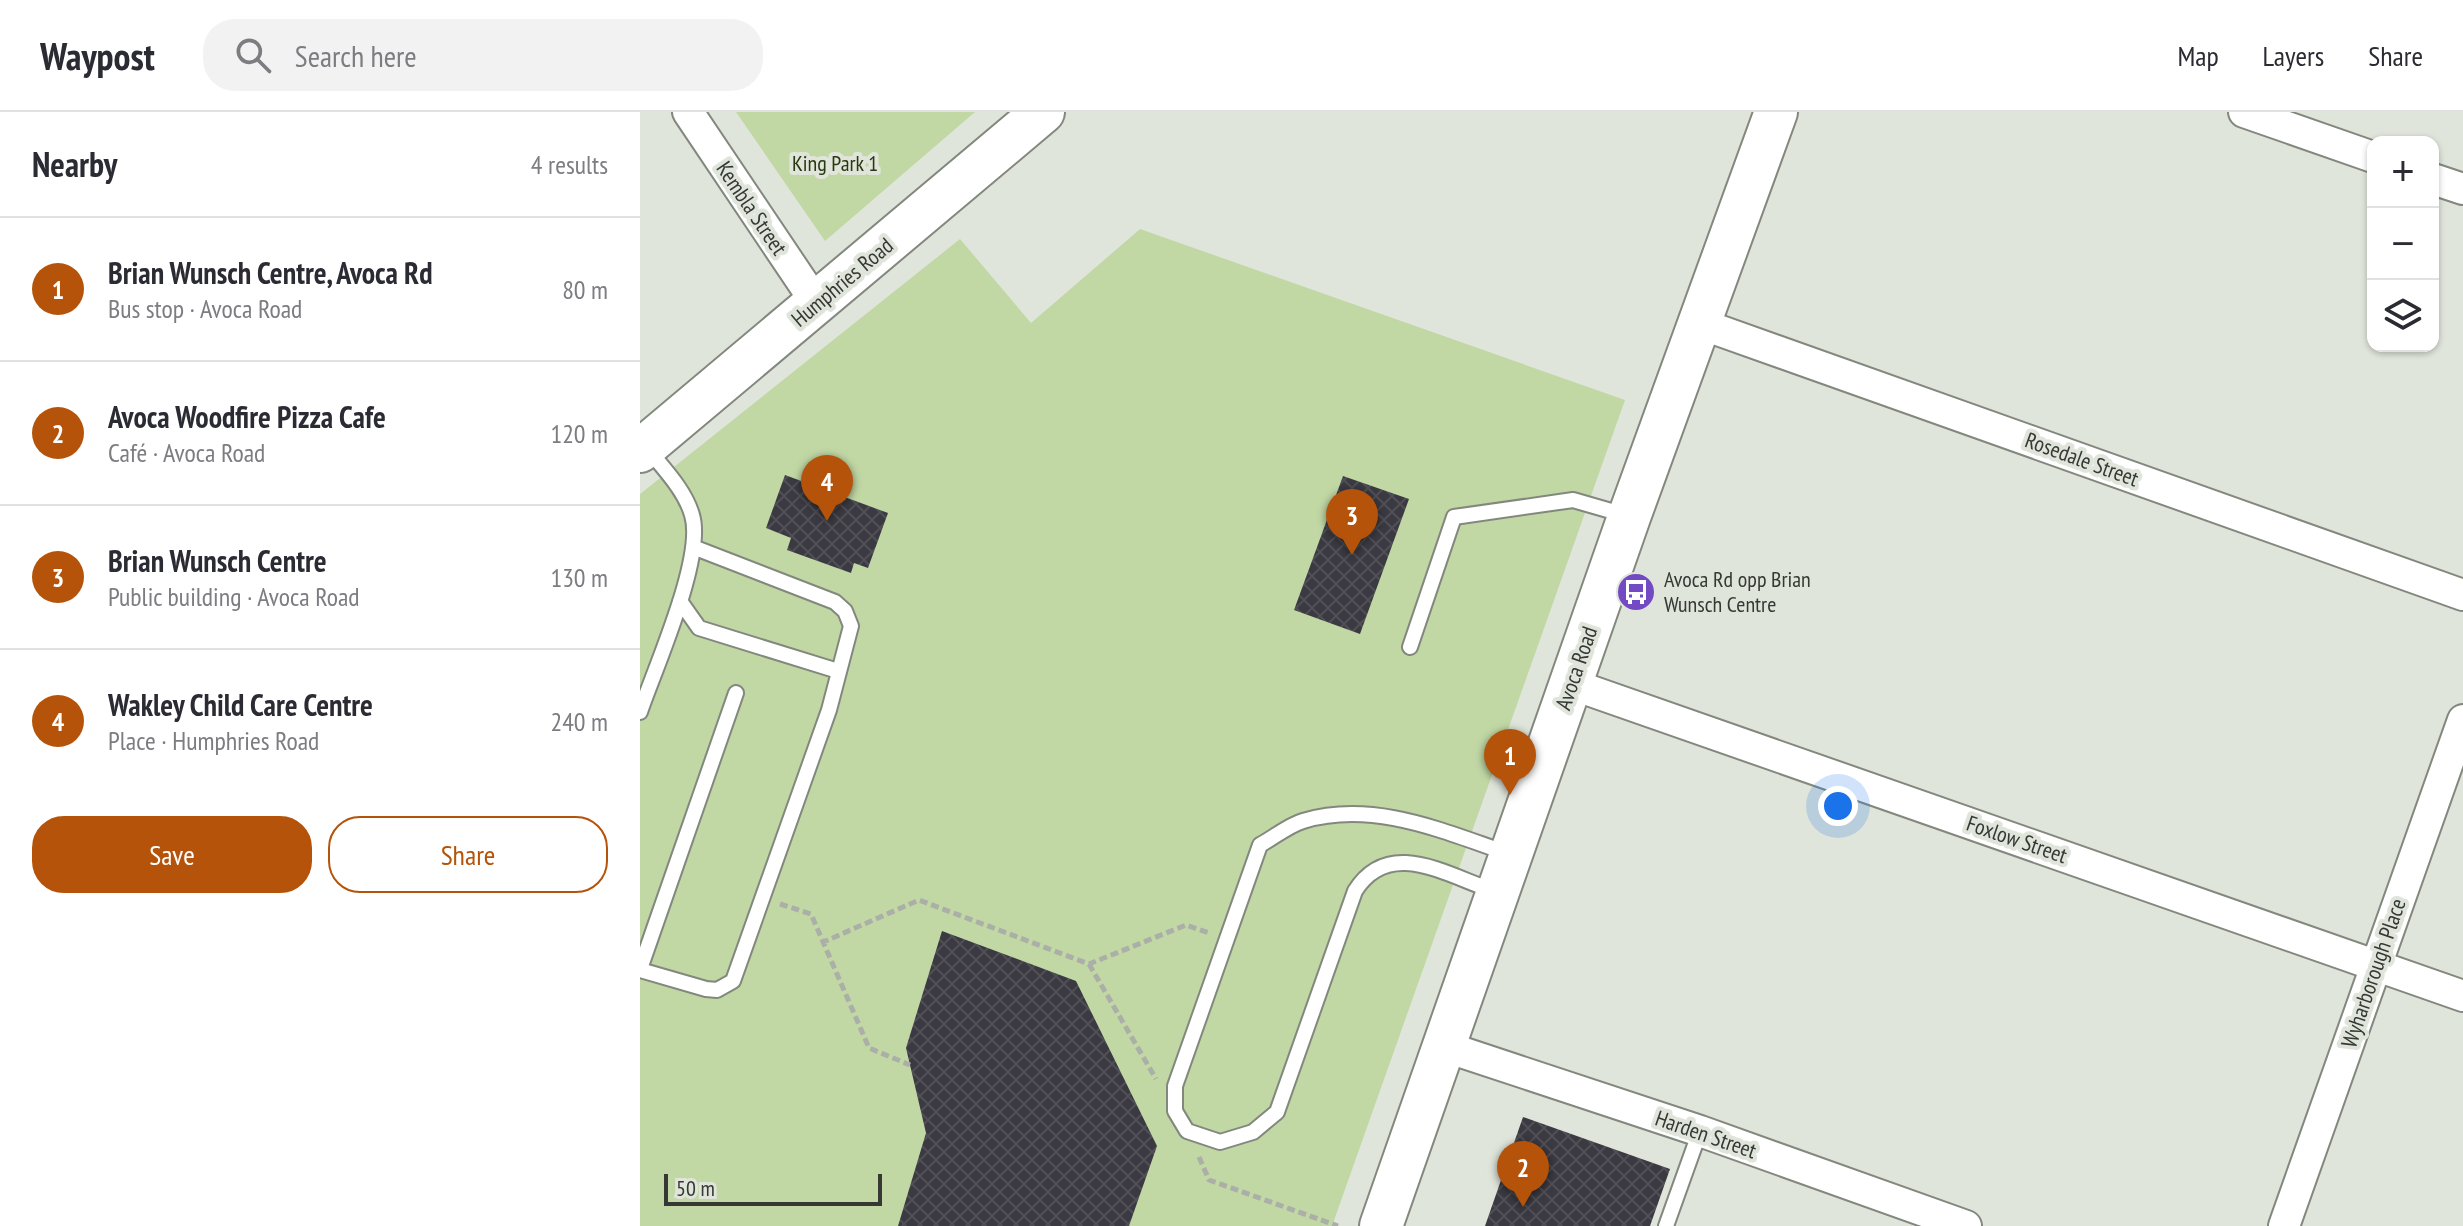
<!DOCTYPE html>
<html lang="en">
<head>
<meta charset="utf-8">
<style>
  body { margin:0; font-family:"PT Sans Narrow",sans-serif; background:#f2f2f3; color:#2b2b33 }
  .controls { position:absolute; right:24px; top:24px; display:grid; overflow:hidden; border-radius:16px; box-shadow:0 2px 6px #0004 }
  .controls button { width:72px; height:72px; display:grid; place-items:center; padding:0; border:0; border-bottom:2px solid #e1e1e2; background:#fff; color:#2b2b33; font:40px sans-serif }
  .scale { position:absolute; left:24px; bottom:20px; width:218px; box-sizing:border-box; padding-left:8px; border:4px solid #363834; border-top:0; font-size:22px; line-height:28px; white-space:nowrap; color:#363834; -webkit-text-stroke:6px #e0e5db; paint-order:stroke }
  .you { position:absolute; left:1198px; top:694px; width:28px; height:28px; margin:-20px; border:6px solid #fff; border-radius:50%; background:#1a73e8; box-shadow:0 0 0 12px #1a73e833 }
  .badge { display:grid; place-items:center; width:52px; height:52px; border-radius:50%; background:#b45309; color:#fff; font-size:26px; font-weight:700 }
  .pin { position:absolute; translate:-50% -66px; filter:drop-shadow(0 2px 4px #0008) }
  .pin::after { content:''; position:absolute; top:42px; width:28px; height:24px; background:inherit; clip-path:polygon(0 0,100% 0,50% 100%) }
  .list { margin:0; padding:0; list-style:none }
  h2 { display:flex; justify-content:space-between; align-items:center; height:104px; margin:0; padding:0 32px; font-size:34px }
  h2 small { font-size:26px; font-weight:400; color:#7c7c81 }
  .list li { display:grid; grid-template-columns:52px 1fr auto; gap:24px; align-items:center; box-sizing:border-box; height:144px; padding:0 32px; border-top:2px solid #e1e1e2 }
  .list b { display:block; font-size:30px; white-space:nowrap }
  .list p { margin:0; font-size:26px; white-space:nowrap; color:#7c7c81 }
  .list em { font-size:26px; font-style:normal; color:#7c7c81 }
  .actions { display:flex; gap:16px; padding:24px 32px }
  .actions a { flex:1; padding:18px 0; border:2px solid #b45309; border-radius:32px; text-align:center; font-size:28px; color:#b45309 }
  .actions .main { background:#b45309; color:#fff }
  .icon { flex:none; width:44px; height:44px; fill:none; stroke:currentColor; stroke-width:2; stroke-linecap:round; stroke-linejoin:round }
  .map { position:relative; flex:none; width:1823px; height:1114px; overflow:hidden }
  header { display:flex; align-items:center; gap:48px; box-sizing:border-box; height:112px; padding:0 40px; background:#fff; border-bottom:2px solid #e1e1e2 }
  header strong { font-size:38px }
  nav { display:flex; gap:44px; margin-inline-start:auto; font-size:28px }
  .search { width:560px; height:72px; background:#f2f2f3; display:flex; align-items:center; gap:20px; box-sizing:border-box; padding:0 28px; border-radius:32px; color:#7c7c81; font-size:30px }
  main { display:flex }
  aside { flex:1; background:#fff }
  .map>svg:first-child { display:block }
</style>
</head>
<body>
<header>
<strong>Waypost</strong>
<div class="search"><svg class="icon" aria-label="search" viewBox="0 0 24 24"><circle cx="10" cy="10" r="6"/><path d="M15 15l6 6"/></svg>Search here</div>
<nav><a>Map</a><a>Layers</a><a>Share</a></nav>
</header>
<main>
<aside>
<h2>Nearby<small>4 results</small></h2>
<ul class="list">
<li><span class="badge">1</span><div><b>Brian Wunsch Centre, Avoca Rd</b><p>Bus stop · Avoca Road</p></div><em>80 m</em></li>
<li><span class="badge">2</span><div><b>Avoca Woodfire Pizza Cafe</b><p>Café · Avoca Road</p></div><em>120 m</em></li>
<li><span class="badge">3</span><div><b>Brian Wunsch Centre</b><p>Public building · Avoca Road</p></div><em>130 m</em></li>
<li><span class="badge">4</span><div><b>Wakley Child Care Centre</b><p>Place · Humphries Road</p></div><em>240 m</em></li>
</ul>
<div class="actions"><a class="main">Save</a><a>Share</a></div>
</aside>
<div class="map">
<svg width="1823" height="1114" viewBox="0 0 1823 1114">
  <defs>
    <pattern id="building-cross-hatch" width="8" height="8" patternUnits="userSpaceOnUse" patternTransform="scale(2)"><rect width="8" height="8" fill="#3b3a42"/><path d="M0 0l8 8M0 8l8-8" fill="none" stroke="#4f4f55"/></pattern>
  </defs>
  <rect width="100%" height="100%" fill="#e0e5db"/>
  <!-- park -->
  <path fill="#c1d8a5" d="M96,0h239l-150,129z
    M500,117l485,171 -293,826h-692v-732l320,-255 71,84z"/>
  <!-- building -->
  <path fill="url(#building-cross-hatch)" d="M145,363l103,38 -20,55 -14,-5 -3,10 -64,-23 4,-12 -25,-10z
    M703,364l66,23 -49,135 -66,-24z
    M302,819l134,50 81,165 -28,80h-231l28,-93 -20,-85z
    M883,1005l147,52 -20,57h-165z"/>
  <g fill="none" stroke-linecap="round" stroke-linejoin="round">
    <defs>
      <path id="lane" d="M40,489l19,27 139,43
        M770,535l44,-130 119,-17 52,15
        M0,600c15,-44 65,-155 52,-197 -7,-25 -29,-47 -45,-67
        M854,779c-48,-16 -105,-54 -139,0l-78,221 -24,20 -33,10 -33,-11 -12,-20v-25l85,-241c13,-7 29,-20 43,-24 70,-21 139,10 204,32
        M0,857l96,-276
        M0,858l66,19 11,1 16,-9 96,-271 22,-84 -6,-15 -10,-9 -142,-55
        M1026,1114l34,-95"/>
      <path id="street" d="M48,0l129,192
        M1604,0l129,45
        M1793,67l30,10
        M1061,212l762,271
        M931,572l892,312
        M803,934l257,85 266,95
        M1644,1114l179,-506"/>
      <path id="secondary" d="M0,339l403,-339
        M741,1114l248,-709 147,-405"/>
    </defs>
    <!-- lane casing -->
    <use href="#lane" stroke="#83887e" stroke-width="18"/>
    <!-- street casing -->
    <use href="#street" stroke="#83887e" stroke-width="34"/>
    <!-- secondary casing -->
    <use href="#secondary" stroke="#83887e" stroke-width="46"/>
    <!-- path -->
    <path stroke="#abafa7" stroke-width="5" stroke-dasharray="8 4" stroke-linecap="butt" d="M140,792l31,10 58,134 41,17
      M181,831l98,-43 170,64 97,-39 23,8
      M449,852l67,115
      M559,1045l10,23 129,46"/>
    <!-- lane -->
    <use href="#lane" stroke="#fff" stroke-width="14"/>
    <!-- street -->
    <use href="#street" stroke="#fff" stroke-width="30"/>
    <!-- secondary -->
    <use href="#secondary" stroke="#fff" stroke-width="42"/>
  </g>
  <!-- icons -->
  <defs>
    <symbol id="bus-disc" viewBox="-11 -11 22 22"><circle r="9.5" fill="#734ac3" stroke="#e0e5db"/><path d="M-5-6H5V4H4V6H2V4H-2V6H-4V4H-5ZM-3.5-4V0h7V-4ZM-3.5 1.2v1.5H-2V1.2ZM2 1.2v1.5H3.5V1.2Z" fill="#fff"/></symbol>
  </defs>
  <g fill-rule="evenodd">
    <use href="#bus-disc" x="974" y="458" width="44" height="44"/>
  </g>
  <g text-anchor="middle" stroke-width="8" stroke-linejoin="round" paint-order="stroke">
    <!-- park labels -->
    <g font-size="22" fill="#29390f" stroke="#e0e5db">
      <text x="195" y="59">King Park 1</text>
    </g>
    <!-- street labels -->
    <g font-size="22" fill="#363834" stroke="#e0e5db">
      <text transform="translate(112 96) rotate(56)" y="8">Kembla Street</text>
      <text transform="translate(202 170) rotate(-40)" y="8">Humphries Road</text>
      <text transform="translate(1442 347) rotate(20)" y="8">Rosedale Street</text>
      <text transform="translate(936 556) rotate(-71)" y="8">Avoca Road</text>
      <text transform="translate(1377 727) rotate(19)" y="8">Foxlow Street</text>
      <text transform="translate(1733 861) rotate(-71)" y="8">Wyharborough Place</text>
      <text transform="translate(1066 1022) rotate(19)" y="8">Harden Street</text>
    </g>
    <!-- poi labels -->
    <g font-size="22" fill="#363834" stroke="#e0e5db" text-anchor="start">
      <text x="1024" y="475">Avoca Rd opp Brian<tspan x="1024" dy="25">Wunsch Centre</tspan></text>
    </g>
  </g>
</svg>
<div class="controls">
<button>+</button>
<button>−</button>
<button><svg class="icon" aria-label="layers" viewBox="0 0 24 24"><path d="M12 4l9 5-9 5-9-5zM3 14l9 5 9-5"/></svg></button>
</div>
<div class="scale">50 m</div>
<div class="you"></div>
<div class="pin badge" style="left:870px;top:683px">1</div>
<div class="pin badge" style="left:883px;top:1095px">2</div>
<div class="pin badge" style="left:712px;top:443px">3</div>
<div class="pin badge" style="left:187px;top:409px">4</div>
</div>
</main>
</body>
</html>
